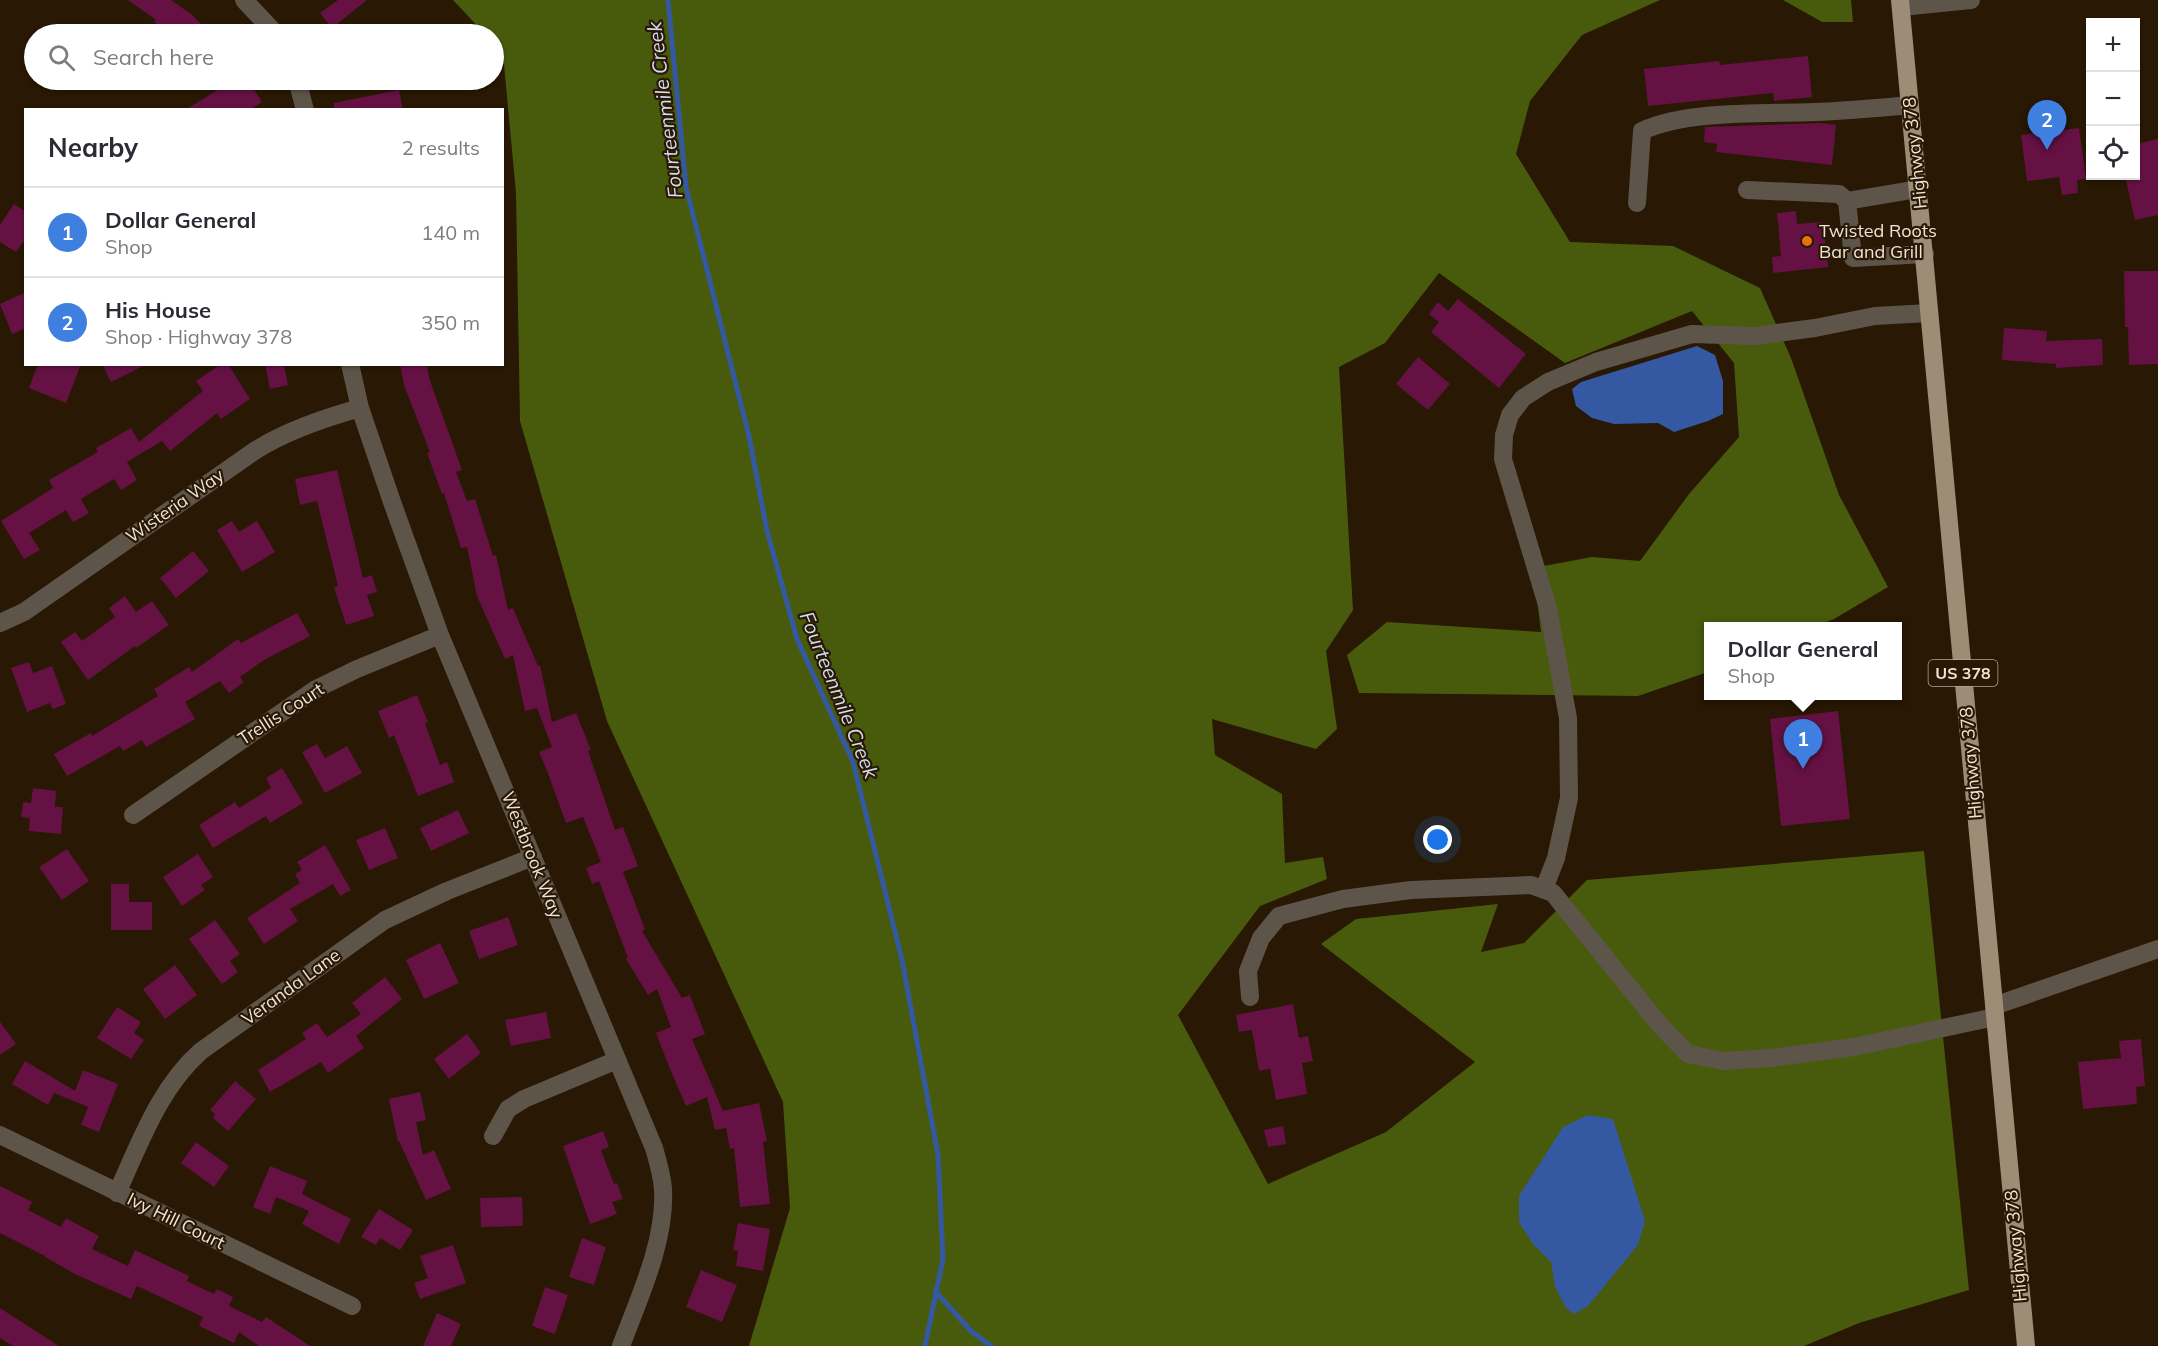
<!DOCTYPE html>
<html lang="en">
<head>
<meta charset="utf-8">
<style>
  body { margin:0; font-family:Mulish,sans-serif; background:#f7f7f7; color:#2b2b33 }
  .controls { position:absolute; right:18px; top:18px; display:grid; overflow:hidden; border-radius:0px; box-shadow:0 2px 4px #0004 }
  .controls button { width:54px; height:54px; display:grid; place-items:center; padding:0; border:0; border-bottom:2px solid #e1e1e2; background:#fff; color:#2b2b33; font:30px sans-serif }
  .you { position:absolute; left:1438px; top:840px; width:21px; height:21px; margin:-15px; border:4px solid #fff; border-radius:50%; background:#1a73e8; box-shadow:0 0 0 9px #1a73e833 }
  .badge { display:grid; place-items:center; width:39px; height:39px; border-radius:50%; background:#db2777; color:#fff; font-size:20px; font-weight:700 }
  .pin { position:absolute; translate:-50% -50px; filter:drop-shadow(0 2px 3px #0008) }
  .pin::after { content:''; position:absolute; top:32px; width:21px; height:18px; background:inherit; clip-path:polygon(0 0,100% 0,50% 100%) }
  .popup { position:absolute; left:1704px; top:622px; width:198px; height:78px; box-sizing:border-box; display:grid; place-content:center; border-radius:0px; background:#fff; filter:drop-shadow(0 2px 4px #0005); font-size:20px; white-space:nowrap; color:#7c7c81 }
  .popup b { font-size:22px; color:#2b2b33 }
  .popup::after { content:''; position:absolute; left:50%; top:100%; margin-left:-12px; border:12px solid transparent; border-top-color:#fff }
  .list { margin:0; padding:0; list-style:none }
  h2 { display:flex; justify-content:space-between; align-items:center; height:78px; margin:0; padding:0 24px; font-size:26px }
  h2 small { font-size:20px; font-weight:400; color:#7c7c81 }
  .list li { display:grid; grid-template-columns:39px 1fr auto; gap:18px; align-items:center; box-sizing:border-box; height:90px; padding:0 24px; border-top:2px solid #e1e1e2 }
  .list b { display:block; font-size:22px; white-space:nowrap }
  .list p { margin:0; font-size:20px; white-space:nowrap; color:#7c7c81 }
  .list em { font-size:20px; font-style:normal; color:#7c7c81 }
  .icon { flex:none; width:33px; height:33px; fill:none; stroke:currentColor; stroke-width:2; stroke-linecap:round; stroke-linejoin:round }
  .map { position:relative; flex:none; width:2158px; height:1346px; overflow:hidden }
  .search { position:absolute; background:#fff; box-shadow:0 2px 4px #0004; left:24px; top:24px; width:480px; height:66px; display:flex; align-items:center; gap:15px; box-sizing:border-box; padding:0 21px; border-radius:33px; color:#7c7c81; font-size:22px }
  .panel { position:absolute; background:#fff; box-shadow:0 2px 4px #0004; left:24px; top:108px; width:480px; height:258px; border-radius:0px }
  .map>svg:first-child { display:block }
</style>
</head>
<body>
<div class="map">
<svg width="2158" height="1346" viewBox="0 0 2158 1346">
  <rect width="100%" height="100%" fill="#291803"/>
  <!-- forest -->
  <path fill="#485b0c" d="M453,0h1207l-78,35 -52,66 -14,53 54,88 103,4 87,42 31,70 48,137 49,92 -54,32 -18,7h-108v46l-70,24 -279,-3 -12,-38 40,-33 154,10 -8,-64 59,-11 48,4 49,-67 50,-57 -5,-74 -42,-52 -127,52 -126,-90 -54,70 -46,24 14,243 -27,41 11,78 -21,20 -104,-30 3,36 67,39 3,69 38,-6 4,22 -67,27 -82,109 90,169 118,-52 89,-70 -154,-118 35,-25 142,-15 -17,48 43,-9 63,-63 337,-29 45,439 -110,33 -55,23h-1055l41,-138 -7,-106 -176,-381 -87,-300 -4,-228 -13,-139 -9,-10v-10h-9z
    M1783,0h68l2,22h-31z"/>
  <!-- water -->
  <path fill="#3459a2" d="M1697,346l18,9 8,26v33l-15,7 -34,11 -16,-9 -44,1 -22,-6 -16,-12 -4,-17 9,-7z
    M1588,1115l25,4 32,102 -7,24 -50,61 -14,8 -8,-6 -11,-21 -4,-25 -18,-18 -14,-22v-26l44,-69z"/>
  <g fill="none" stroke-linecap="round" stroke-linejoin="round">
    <!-- stream -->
    <path stroke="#3459a2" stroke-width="5" d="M668,0l18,187 63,249 18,95 30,108 56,123 49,198 36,195 5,104 -18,87
      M935,1291l36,40 20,15"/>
  </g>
  <!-- building -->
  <path fill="#651144" d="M128,0h43l20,14 20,20h-39l-18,-12 2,-2z
    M338,0h29l-35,28 -12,-15z
    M1808,56l4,41 -38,4 -1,-8 -125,13 -4,-37 75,-8 1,4z
    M234,80h14l14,22 -13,8h-64z
    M399,90l4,20h-69v-7z
    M1820,123l16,2 -4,40 -116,-13 1,-8 -13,-2 1,-15z
    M2079,128l7,51 -9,1 1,13 -16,2 -3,-18 -32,4 -6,-46z
    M2158,139v76l-23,5 -10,-44h11v-32z
    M14,204l12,8v26l-10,14 -16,-10v-17z
    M1796,211l1,13 26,-2 5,45 -55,6 -1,-16 9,-1 -4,-43z
    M2124,271h34v93l-29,1 -1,-38h-3z
    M26,292v36l-14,6 -12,-30z
    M1458,299l68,55 -27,34 -68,-56 8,-10 -10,-8 9,-12 10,9z
    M2004,328l43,3 -1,10 56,-2 1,26 -47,3v-4l-54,-4z
    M1418,357l32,27 -22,26 -32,-26z
    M38,364h43l-15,39 -37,-15z
    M102,364h45l-36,18z
    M221,364h7l22,35 -29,20 -4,-6 -47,38 -8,-10 -35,21 10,18 -16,10 -7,-11 -33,20 8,14 -16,9 -7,-12 -37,23 11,17 -16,9 -23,-38 52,-33 -4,-8 49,-28 -2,-4 35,-20 8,14 64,-51 -7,-10z
    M265,364h19l4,21 -18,4z
    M400,364h27l2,14 33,92 -6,2 11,29 8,-2 18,57 3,-1 12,55 5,-2 25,58 2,-1 12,57 24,-9 15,37 -3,1 27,79 8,-3 15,39 -15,6 22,57 -3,2 40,67 8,-3 15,39 -13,5 31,72 36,-8 8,38 -4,1 7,62 -30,3 -6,-59 -4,1 -4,-21 -11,2 -8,-33 -21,9 -16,-37 -14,-36 15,-6 -14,-38 -9,6 -22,-36 2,-1 -29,-77 -7,3 -6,-16 15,-6 -18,-45 -17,6 -20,-55 -7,-16 13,-5 -15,-39 -12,3 -12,-56 -8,4 -28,-63 -10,-49 -6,1 -17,-55 -2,1 -15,-41 3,-1 -26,-67z
    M337,470l26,108 9,-3 5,17 -10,3 7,21 -28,9 -12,-38 4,-1 -21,-85 -17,4 -5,-26z
    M232,521l7,11 18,-11 18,31 -33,20 -25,-42z
    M193,551l16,20 -33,27 -16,-20z
    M125,596l11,16 16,-11 17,24 -33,23 -1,-2 -47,34 -27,-38 14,-10 7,9 33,-24 -6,-9z
    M297,613l13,23 -46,24 -24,17 4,5 -15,11 -9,-12 -35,21 10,17 -49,28 -4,-7 -19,11 -3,-5 -53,30 -13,-22 37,-21 1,3 66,-40 -4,-7 35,-22 3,5 46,-33 3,4z
    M29,662l4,11 19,-7 14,38 -13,5 -3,-6 -23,9 -16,-44z
    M417,695l11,27 -3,1 15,42 7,-3 7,20 -36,14 -24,-61 -5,3 -11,-27z
    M1838,711l12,108 -69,7 -11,-107z
    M317,744l8,14 22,-12 15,27 -37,20 -23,-41z
    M282,768l21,35 -33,20 -4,-7 -53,32 -14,-23 36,-23 4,6 32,-20 -5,-10z
    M33,788l23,3 -1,16h8l-2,27 -32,-3 1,-13 -9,-1 2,-15 8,1z
    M458,810l11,23 -38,18 -11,-23z
    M385,828l13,30 -29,12 -13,-30z
    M325,845l26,45 -11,6 -7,-12 -43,25 8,12 -34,23 -17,-26 53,-35 -5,-9 7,-4 -5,-8z
    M67,849l22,32 -27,19 -23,-33z
    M198,854l15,23 -12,8 4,5 -23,16 -19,-29z
    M111,884h18v18h23v28h-41z
    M508,917l10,28 -39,14 -10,-28z
    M215,920l25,34 -10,7 8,11 -16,12 -33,-45z
    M440,943l19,40 -35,16 -18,-39z
    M175,965l22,30 -32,24 -22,-30z
    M385,977l17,22 -46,37 8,12 -36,25 -7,-11 -51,30 -12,-22 48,-31 -4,-6 15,-10 10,14 34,-23 -9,-11z
    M1293,1004l6,34 9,-2 5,25 -11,2 5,31 -31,6 -6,-31 -11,2 -7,-41 -13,2 -3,-17z
    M117,1007l24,15 -7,11 10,7 -13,19 -34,-21z
    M546,1012l5,26 -40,8 -6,-26z
    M0,1022l16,22 -16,11z
    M467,1034l14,19 -32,26 -15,-20z
    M2141,1039l4,47 -9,1 1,17 -54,5 -5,-47 43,-4 -2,-17z
    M25,1061l50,30 8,-21 35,14 -19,48 -18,-7 7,-18 -34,-14 -6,12 -36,-21z
    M235,1081l21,18 -28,32 -15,-13 2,-4 -5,-4z
    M420,1092l6,28 -10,2 7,33 11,-5 17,39 -25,11 -27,-59 -1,1 -9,-43z
    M1283,1126l3,18 -18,3 -4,-17z
    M603,1131l6,16 -8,3 13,34 3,-1 6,16 -11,3 5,12 -27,10 -27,-78z
    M196,1142l33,24 -15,21 -33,-24z
    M270,1166l37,15 -5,13 49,25 -12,25 -37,-20 7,-13 -33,-14 -6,17 -17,-7z
    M0,1186l32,16 -4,8 33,17 5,-9 33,18 -7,13 36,17 7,-16 54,26 -2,5 27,13 3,-5 16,8 -4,9 33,16 4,-5 44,29h-51l-20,-14 -5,11 -35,-17 4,-9 -66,-31 -6,13 -54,-24 -32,-18v-1l-45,-23z
    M522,1197l1,29 -42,1 -1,-29z
    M379,1209l34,21 -13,20 -20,-12 -4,7 -15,-8z
    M738,1223l32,6 -7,42 -27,-5 2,-15 -5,-1z
    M582,1238l24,9 -12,38 -25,-8z
    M453,1245l13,38 -46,16 -6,-16 14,-5 -8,-22z
    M701,1270l36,15 -15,37 -36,-15z
    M545,1287l23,8 -13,39 -23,-8z
    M0,1308l59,38h-46l-13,-8z
    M437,1313l24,11 -10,22h-28z"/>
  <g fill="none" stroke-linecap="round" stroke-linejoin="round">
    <!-- minor -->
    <path stroke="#5d554a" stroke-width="18" d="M244,0l32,34
      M1901,7l70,-7
      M297,80l8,30
      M1918,189l-71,12 6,57 72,-4
      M1747,190l92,4 8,7
      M1637,203l5,-72c45,-21 123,-17 172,-19 32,-1 64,-4 96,-7
      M350,364l10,44 32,94 48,133 214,513c4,14 8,27 9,41 3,52 -24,109 -42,157
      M0,623l24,-11 232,-162c32,-20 68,-32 104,-42
      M133,815l183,-126 41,-20 83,-34
      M1544,889l12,-31 13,-60 -1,-80 -20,-110 -45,-149 1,-24 6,-20 13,-17 25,-16 48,-20 96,-28 63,2 60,-8 60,-12 54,-3
      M1250,997l-2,-26 13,-33 18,-22 64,-17 68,-9 120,-5 22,8 106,131 29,30 36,7 46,-3 84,-11 141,-30
      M1994,1006l164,-57
      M0,1135l352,171
      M493,1136l15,-27 16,-10 93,-39
      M117,1193c23,-50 42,-105 84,-142l184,-131 62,-29 86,-34"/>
    <!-- major -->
    <path stroke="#9d8d77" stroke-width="18" d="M1900,0l126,1346"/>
  </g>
  <!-- markers -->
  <circle fill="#e8710a" stroke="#291803" stroke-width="2" cx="1807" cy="241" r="6"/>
  <g text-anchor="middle" stroke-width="4.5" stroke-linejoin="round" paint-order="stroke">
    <!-- shield labels -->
    <rect fill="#291803" stroke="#b4a697" stroke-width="1.5" x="1928.5" y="660" width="69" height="26" rx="4.5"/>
    <g font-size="16" font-weight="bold" fill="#efe3d6">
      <text x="1963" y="679">US 378</text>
    </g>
    <!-- street labels -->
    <g font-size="18" fill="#efe3d6" stroke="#291803">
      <text transform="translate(1915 153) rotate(-96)" y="6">Highway 378</text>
      <text transform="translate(175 506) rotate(-35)" y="6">Wisteria Way</text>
      <text transform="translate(281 714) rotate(-33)" y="6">Trellis Court</text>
      <text transform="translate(1971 763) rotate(-95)" y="6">Highway 378</text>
      <text transform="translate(532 855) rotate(68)" y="6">Westbrook Way</text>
      <text transform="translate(291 987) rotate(-36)" y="6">Veranda Lane</text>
      <text transform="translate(176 1221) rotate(26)" y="6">Ivy Hill Court</text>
      <text transform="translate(2016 1246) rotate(-95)" y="6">Highway 378</text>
    </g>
    <!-- poi labels -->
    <g font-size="18" fill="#efe3d6" stroke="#291803" text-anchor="start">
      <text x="1819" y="237">Twisted Roots<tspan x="1819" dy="21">Bar and Grill</tspan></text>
    </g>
    <!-- water labels -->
    <g font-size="20" font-style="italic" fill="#d3def3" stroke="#291803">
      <text transform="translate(665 110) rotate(-97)" y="7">Fourteenmile Creek</text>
      <text transform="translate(839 695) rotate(68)" y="7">Fourteenmile Creek</text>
    </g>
  </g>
</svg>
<div class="controls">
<button>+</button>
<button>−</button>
<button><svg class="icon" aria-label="locate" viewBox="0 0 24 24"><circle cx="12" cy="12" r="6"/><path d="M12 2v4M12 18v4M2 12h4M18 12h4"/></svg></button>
</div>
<div class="you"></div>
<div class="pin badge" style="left:1803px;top:769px;background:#3f7fe0">1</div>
<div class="popup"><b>Dollar General</b>Shop</div>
<div class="pin badge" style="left:2047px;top:150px;background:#3f7fe0">2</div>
<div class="search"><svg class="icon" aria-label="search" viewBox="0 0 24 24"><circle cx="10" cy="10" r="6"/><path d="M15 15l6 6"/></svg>Search here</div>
<section class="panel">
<h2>Nearby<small>2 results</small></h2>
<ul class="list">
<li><span class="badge" style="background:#3f7fe0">1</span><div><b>Dollar General</b><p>Shop</p></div><em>140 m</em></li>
<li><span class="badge" style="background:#3f7fe0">2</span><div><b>His House</b><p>Shop · Highway 378</p></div><em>350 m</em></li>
</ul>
</section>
</div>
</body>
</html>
